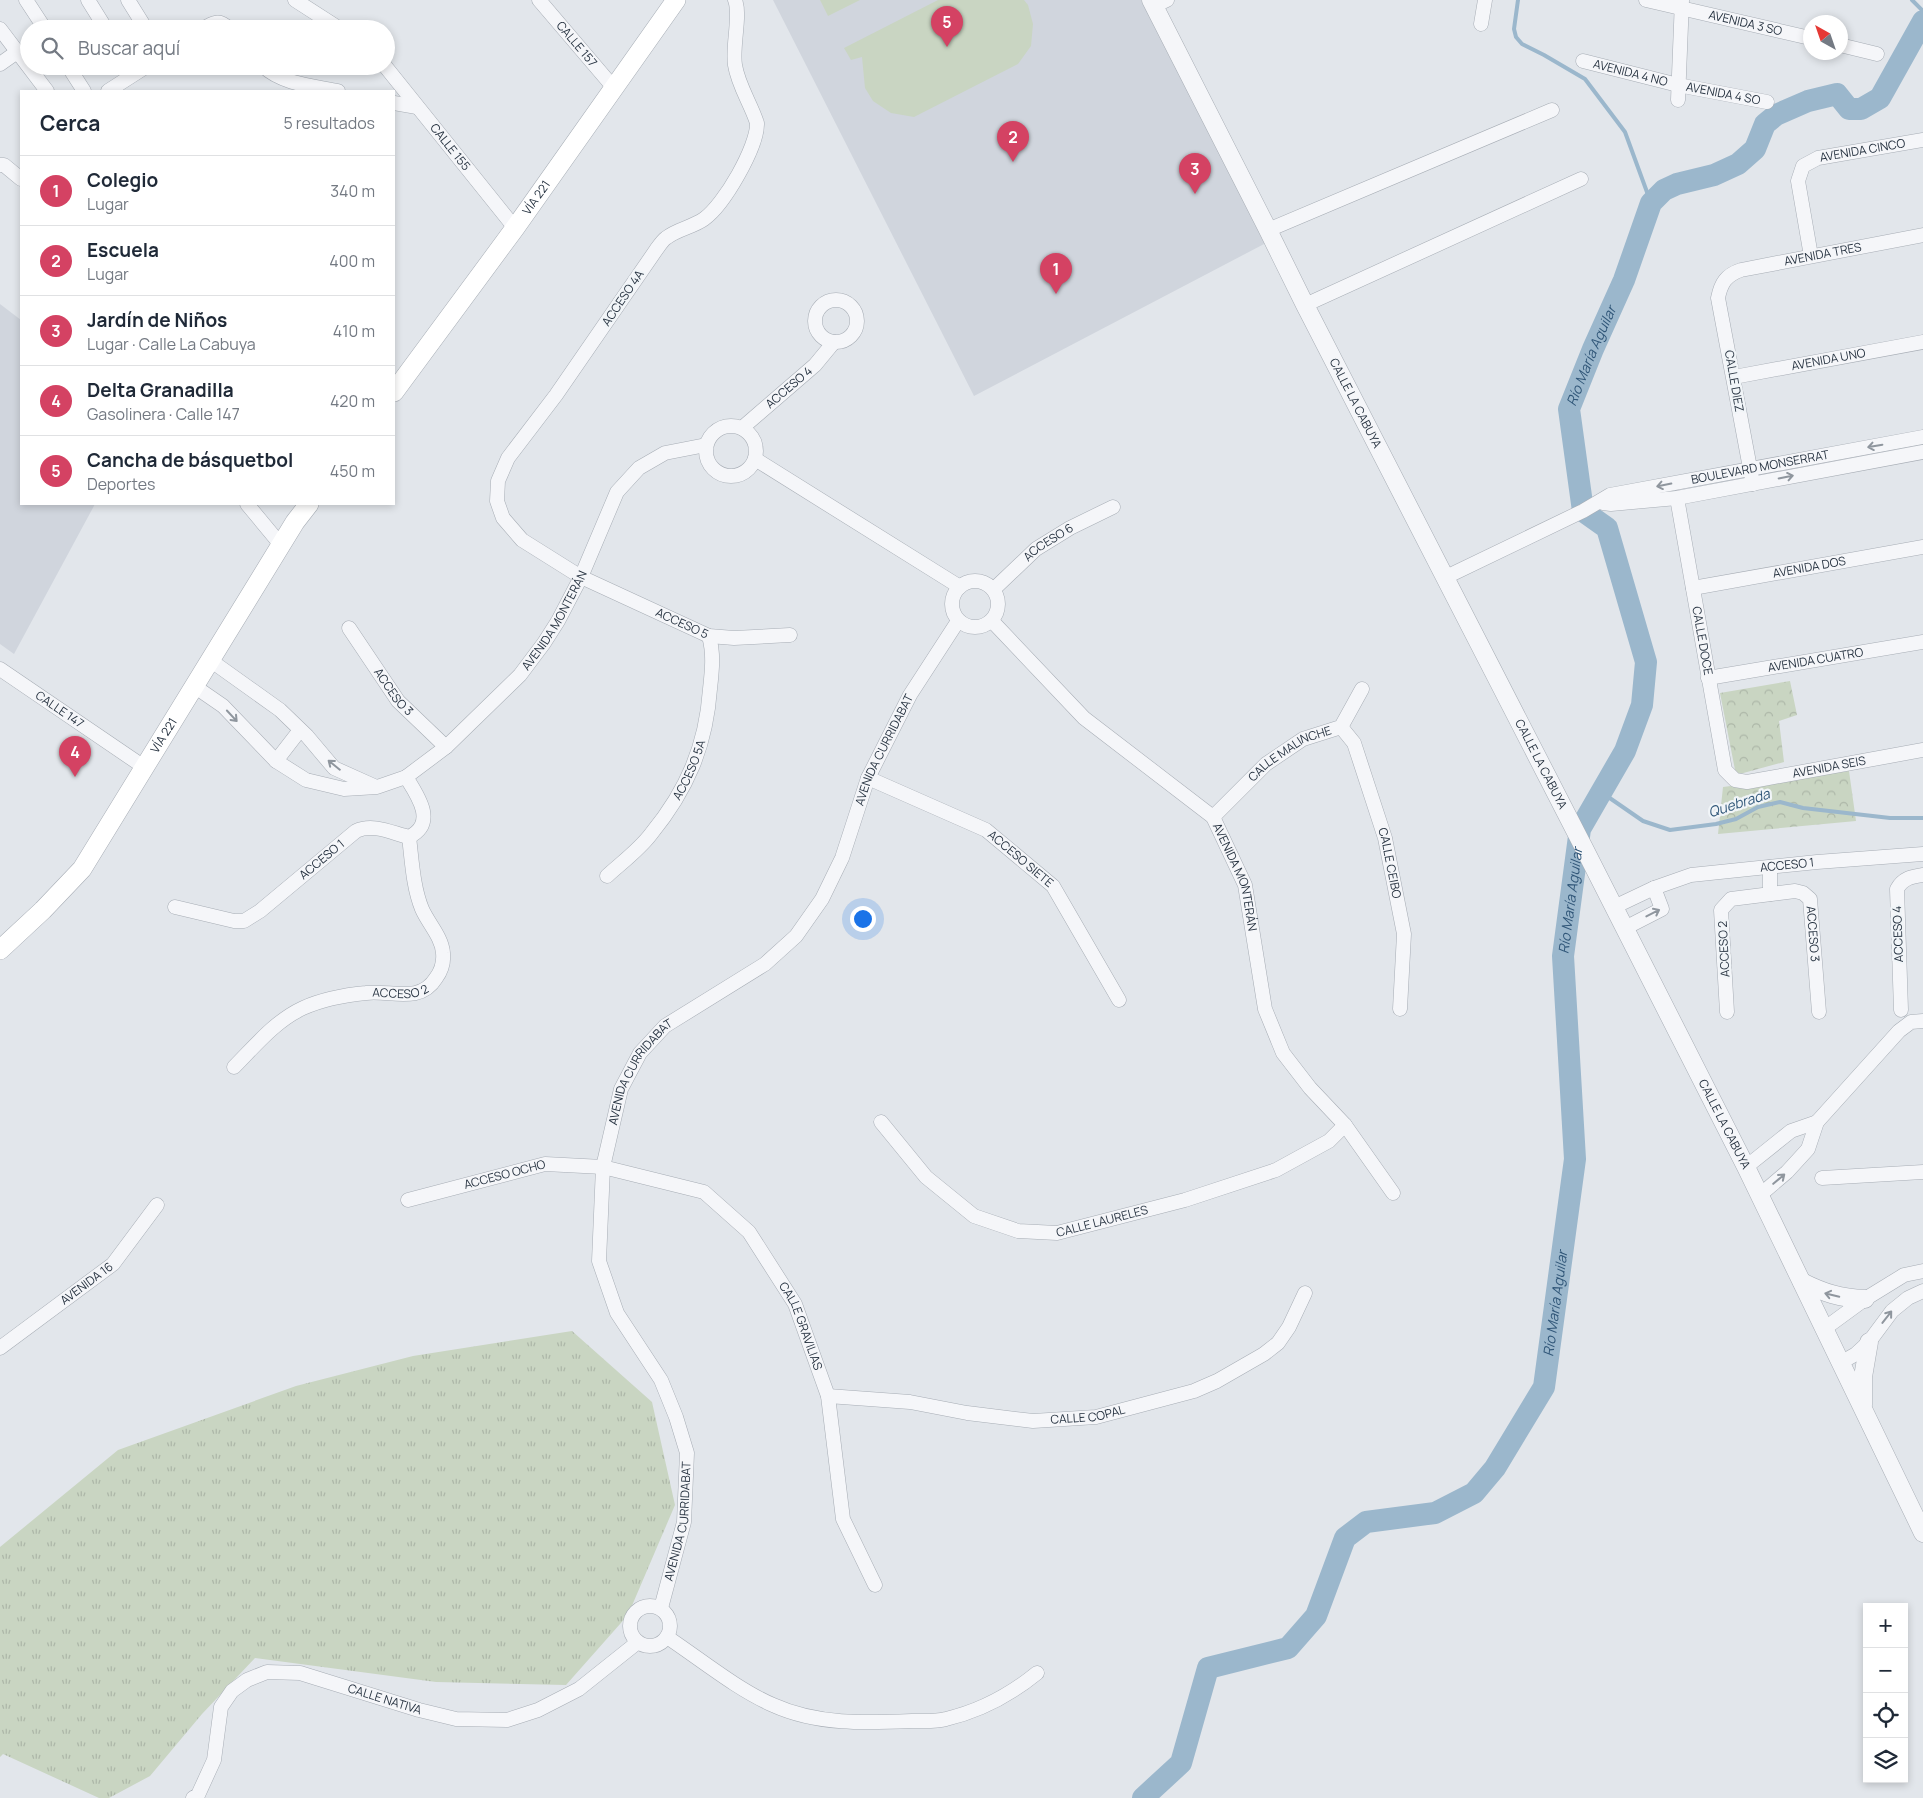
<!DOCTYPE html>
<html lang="es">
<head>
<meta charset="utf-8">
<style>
  body { margin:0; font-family:Manrope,sans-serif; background:#f2f2f3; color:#1f2937 }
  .controls { position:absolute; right:15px; bottom:15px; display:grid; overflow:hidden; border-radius:0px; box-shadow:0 2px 8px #0003 }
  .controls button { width:45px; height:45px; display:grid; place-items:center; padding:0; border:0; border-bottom:1px solid #e0e1e3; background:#fff; color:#1f2937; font:25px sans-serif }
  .compass { position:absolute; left:1803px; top:15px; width:45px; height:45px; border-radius:50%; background:#fff; box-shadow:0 2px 8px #0003; rotate:320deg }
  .you { position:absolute; left:862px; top:918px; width:18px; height:18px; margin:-12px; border:4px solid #fff; border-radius:50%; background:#1a73e8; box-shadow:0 0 0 8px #1a73e833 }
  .badge { display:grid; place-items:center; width:32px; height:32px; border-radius:50%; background:#d44263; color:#fff; font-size:16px; font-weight:700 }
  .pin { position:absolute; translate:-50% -41px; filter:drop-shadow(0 1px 2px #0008) }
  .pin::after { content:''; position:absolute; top:26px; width:18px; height:15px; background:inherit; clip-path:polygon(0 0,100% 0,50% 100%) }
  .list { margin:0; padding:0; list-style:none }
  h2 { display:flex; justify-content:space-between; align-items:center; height:65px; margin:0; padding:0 20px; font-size:21px }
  h2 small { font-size:16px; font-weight:400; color:#747a83 }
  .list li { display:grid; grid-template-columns:32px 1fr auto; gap:15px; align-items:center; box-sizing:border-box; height:70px; padding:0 20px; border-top:1px solid #e0e1e3 }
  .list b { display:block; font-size:19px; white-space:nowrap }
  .list p { margin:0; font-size:16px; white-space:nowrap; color:#747a83 }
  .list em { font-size:16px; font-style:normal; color:#747a83 }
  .icon { flex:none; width:28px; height:28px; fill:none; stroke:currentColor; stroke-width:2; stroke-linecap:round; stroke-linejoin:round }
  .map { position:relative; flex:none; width:1923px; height:1798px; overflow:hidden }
  .search { position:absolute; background:#fff; box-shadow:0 2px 8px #0003; left:20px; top:20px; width:375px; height:55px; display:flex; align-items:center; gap:12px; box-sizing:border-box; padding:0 18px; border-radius:28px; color:#747a83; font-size:19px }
  .panel { position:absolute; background:#fff; box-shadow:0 2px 8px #0003; left:20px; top:90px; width:375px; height:415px; border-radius:0px }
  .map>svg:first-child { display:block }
</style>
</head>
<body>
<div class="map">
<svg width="1923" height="1798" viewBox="0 0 1923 1798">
  <defs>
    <pattern id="grass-tufts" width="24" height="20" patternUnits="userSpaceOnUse" patternTransform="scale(1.25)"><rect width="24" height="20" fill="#c9d5c2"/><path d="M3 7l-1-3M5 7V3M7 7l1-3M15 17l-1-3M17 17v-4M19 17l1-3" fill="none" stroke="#adb7a8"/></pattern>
    <pattern id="park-crowns" width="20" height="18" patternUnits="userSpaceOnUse" patternTransform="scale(1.25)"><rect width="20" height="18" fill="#c9d5c2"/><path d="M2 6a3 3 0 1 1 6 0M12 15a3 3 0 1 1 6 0" fill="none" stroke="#adb7a8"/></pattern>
  </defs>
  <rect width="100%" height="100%" fill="#e2e6eb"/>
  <!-- built -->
  <path fill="#d0d5dd" d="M773,0h368l125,243 -292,153z
    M0,304l21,16v184h74l-81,150 -14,-10z"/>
  <!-- grass -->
  <path fill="url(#grass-tufts)" d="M572,1331l80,71 23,103 -47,110 -62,70 -130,-3 -181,-24 -53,56 -52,62 -41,22h-10l-96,-44 -3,3v-210l118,-97 178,-64 117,-30z"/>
  <!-- park -->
  <path fill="url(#park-crowns)" d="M1790,681l7,34 -18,6 5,41 -48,13 -16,-82z
    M1849,771l7,50 -138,13 5,-47z"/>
  <!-- garden -->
  <path fill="#c9d5c2" d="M820,0h40l-32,16z
    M938,0h86l4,5 5,19 -2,22 -13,18 -104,53 -23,-4 -18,-12 -8,-13 -3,-31 -11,3 -7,-12z"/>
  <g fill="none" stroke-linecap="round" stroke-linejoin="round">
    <!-- stream -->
    <path stroke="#9bb7cc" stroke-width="4" d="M1518,0l-4,29 2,8 6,7 22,11 41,24 40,53 26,71
      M1912,0l11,11
      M1601,792l42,29 27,9 46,-6 20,-5 22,-12 22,-5 23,6 87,10h33"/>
    <!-- river -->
    <path stroke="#9bb7cc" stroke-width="22" id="s1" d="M1143,1798l38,-35 27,-95 80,-20 28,-32 29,-78 21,-16 69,-9 39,-20 21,-25 49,-81 31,-228 -12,-203 17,-127 45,-78 17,-46 4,-43 -39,-134 -24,-17 -14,-102 24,-60 31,-69 27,-77 13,-13 13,-6 37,-9 24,-11 17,-15 10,-25 11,-9 32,-14 29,-7 12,15h12l19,-11 43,-77"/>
    <defs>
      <g id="minor">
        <path d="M26,0l19,29"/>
        <path d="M88,0l18,29"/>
        <path d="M128,0l18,29"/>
        <path d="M295,0l45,29"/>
        <path id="s2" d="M539,0l75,88"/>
        <path id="s3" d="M735,0c6,15 -3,46 0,65 3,20 16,39 22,58 1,23 -33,82 -53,96 -11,8 -27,10 -38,19 -4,3 -7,8 -10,12l-100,145 -48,63 -10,23 -1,20 6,17 19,22 59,37 128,59 25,2 56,-3"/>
        <path id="s4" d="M1646,0l164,38"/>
        <path d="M1154,6l13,-6"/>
        <path d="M1481,24l4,-24"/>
        <path d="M0,29l47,62"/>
        <path d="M203,29c10,-7 17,-10 26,0"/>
        <path d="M1840,45l37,9"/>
        <path id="s5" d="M1583,61l95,24 89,17"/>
        <path d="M0,64l17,-12"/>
        <path d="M68,66l16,25"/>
        <path d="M263,66c19,18 49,20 75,25"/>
        <path id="s6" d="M385,66l130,162"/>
        <path d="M108,91l39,-25"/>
        <path d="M1678,100l4,-100"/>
        <path d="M394,103l23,4"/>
        <path d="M0,165h4l17,14"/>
        <path d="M1268,230l284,-120"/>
        <path id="s7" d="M1811,256l-13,-75 5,-15 15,-8 105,-18"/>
        <circle cx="836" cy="321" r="21"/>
        <path d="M1305,305l276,-126"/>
        <path id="s8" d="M1734,377l189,-35"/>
        <circle cx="731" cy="451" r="25"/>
        <path id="s9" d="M742,428l73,-63 19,-23"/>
        <path d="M755,459l205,128"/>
        <path id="s10" d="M1753,484l-35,-186c3,-15 8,-23 23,-28l182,-35"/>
        <path id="s11" d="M1677,498l48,272 10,10 12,2 176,-32"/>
        <path d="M1603,503l8,1 66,-6 246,-46"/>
        <path d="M247,504l34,41"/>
        <path id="s12" d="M1446,577l137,-66 27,-16 313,-58"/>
        <circle cx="975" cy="604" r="23"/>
        <path id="s13" d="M1693,588l230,-41"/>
        <path id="s14" d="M994,589l42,-40 34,-21 43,-21"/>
        <path id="s15" d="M992,621l92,97 129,99 32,68 20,124 18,44 27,35 35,37 48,68"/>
        <path id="s16" d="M349,628l49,73 48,46"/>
        <path d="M210,660l70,50 27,26 27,32 40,18"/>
        <path id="s17" d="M0,669l144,98"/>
        <path id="s18" d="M1708,678l215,-36"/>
        <path id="s19" d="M194,686l29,20 53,55 30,19 38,9 33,-2 29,-10 40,-30 74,-72 24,-32 14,-22 23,-44 36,-85 22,-24 26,-15 41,-8"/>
        <path id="s20" d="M1341,727l13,16 31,95 19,96 -4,75"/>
        <path d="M276,761l24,-31"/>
        <path id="s21" d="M868,778l118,52 67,56 66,114"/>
        <path id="s22" d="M1213,817l53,-53 37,-25 38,-12 21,-38"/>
        <path d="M1770,867v27"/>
        <path id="s23" d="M607,876c14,-13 32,-26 44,-42 36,-44 55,-88 59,-145 2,-18 4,-35 -1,-53"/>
        <path id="s24" d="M175,907l59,14h10l16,-10 96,-80c17,-8 36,2 53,6 28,-14 9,-41 -3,-60"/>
        <path id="s25" d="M1614,907l40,-19 37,-13 126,-13 106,-8"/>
        <path d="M1625,928l37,-19 -8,-21"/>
        <path d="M1901,1010l-4,-121c6,-11 14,-12 26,-14"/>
        <path id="s26" d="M1727,1012l-6,-102 10,-11 64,-8 8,2 7,6 9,113"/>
        <path id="s27" d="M234,1067c21,-21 41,-46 69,-59 20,-9 42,-13 63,-15 25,-3 54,11 70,-15 6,-8 8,-15 7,-25 -1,-16 -15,-30 -21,-44 -9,-22 -10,-48 -13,-72"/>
        <path id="s28" d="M881,1122l45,55 48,39 44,15 39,2 128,-33 91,-30 53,-29 16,-16"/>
        <path d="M1746,1167l45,-36 26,-9"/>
        <path d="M1822,1178l101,-6"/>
        <path d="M1760,1195l27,-23 21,-23 9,-27 82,-91 12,-9 12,-1"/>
        <path id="s29" d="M408,1200l137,-36 58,3 101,25 45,40 46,72 33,92 15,123 32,66"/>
        <path d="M1824,1329l41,-30 39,-24 19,-4"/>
        <path id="s30" d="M0,1348l113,-84 44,-59"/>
        <path d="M1840,1363l16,-9 13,-12 23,-31 16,-13 15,-7"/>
        <path id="s31" d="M828,1396l82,6 57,11 66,8 63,-4 98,-26 23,-10 47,-27 14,-11 11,-16 16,-34"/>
        <circle cx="650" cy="1626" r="20"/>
        <path id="s32" d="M661,1608l23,-86 3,-69 -11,-36 -15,-37 -44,-67 -18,-52 4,-94 18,-78 19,-36 25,-27 100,-62 31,-28 26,-37 20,-41 26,-80 42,-83 48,-74"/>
        <path d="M667,1637c33,22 71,53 106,68 44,20 92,18 139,16 11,0 24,1 34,-2 34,-8 64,-24 91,-46"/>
        <path id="s33" d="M193,1798l5,-3 16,-35 7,-53 11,-16 15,-11 20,-8 33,1 119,37 37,9 51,1 31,-10 41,-21 59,-47"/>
      </g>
      <g id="tertiary">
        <path id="s34" d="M1151,0l117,230 37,75 278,541 163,321 177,366"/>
        <path d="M1802,1282c22,11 38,16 63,17"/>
        <path d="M1863,1405v-28l6,-35"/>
      </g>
      <g id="secondary">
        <path id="s35" d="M394,392l121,-164 161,-228"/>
        <path id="s36" d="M0,950l43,-40 39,-41 213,-347 14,-18"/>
      </g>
    </defs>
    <!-- minor casing -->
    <use href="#minor" stroke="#a7adb5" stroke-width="15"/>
    <!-- tertiary casing -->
    <use href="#tertiary" stroke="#a7adb5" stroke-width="19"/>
    <!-- secondary casing -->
    <use href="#secondary" stroke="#a7adb5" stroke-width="20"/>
    <!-- minor -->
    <use href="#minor" stroke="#f5f6f9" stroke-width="14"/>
    <!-- tertiary -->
    <use href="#tertiary" stroke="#f5f6f9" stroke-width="18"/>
    <!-- secondary -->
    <use href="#secondary" stroke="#fff" stroke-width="19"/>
  </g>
  <!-- one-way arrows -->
  <defs><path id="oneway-shaft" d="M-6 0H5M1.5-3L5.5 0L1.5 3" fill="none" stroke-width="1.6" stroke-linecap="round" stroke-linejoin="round" transform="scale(1.25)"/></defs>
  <g stroke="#8f969e">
    <use href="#oneway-shaft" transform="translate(1875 446) rotate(170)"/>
    <use href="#oneway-shaft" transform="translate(1786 477) rotate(-11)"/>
    <use href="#oneway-shaft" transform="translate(1664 485) rotate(169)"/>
    <use href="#oneway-shaft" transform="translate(232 716) rotate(47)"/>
    <use href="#oneway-shaft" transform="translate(334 765) rotate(-141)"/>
    <use href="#oneway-shaft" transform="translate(1653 913) rotate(-27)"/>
    <use href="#oneway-shaft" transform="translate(1779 1179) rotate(-40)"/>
    <use href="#oneway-shaft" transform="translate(1832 1295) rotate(-166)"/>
    <use href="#oneway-shaft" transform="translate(1887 1317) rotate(-52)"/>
  </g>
  <g text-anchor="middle" stroke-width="4.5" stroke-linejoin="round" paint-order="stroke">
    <!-- street labels -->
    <g font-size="12" fill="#293543" stroke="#f1f5f8">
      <text dy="4" stroke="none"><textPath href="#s4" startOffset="102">AVENIDA 3 SO</textPath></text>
      <text dy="4" stroke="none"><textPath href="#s2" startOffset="58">CALLE 157</textPath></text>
      <text dy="4" stroke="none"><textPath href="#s5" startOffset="49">AVENIDA 4 NO</textPath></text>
      <text dy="4" stroke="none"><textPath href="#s5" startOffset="144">AVENIDA 4 SO</textPath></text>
      <text dy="4" stroke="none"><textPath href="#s6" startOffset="104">CALLE 155</textPath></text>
      <text dy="4" stroke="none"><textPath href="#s7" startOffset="154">AVENIDA CINCO</textPath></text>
      <text dy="4" stroke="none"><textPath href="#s35" startOffset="241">VÍA 221</textPath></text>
      <text dy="4" stroke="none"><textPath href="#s10" startOffset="311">AVENIDA TRES</textPath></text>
      <text transform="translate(623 298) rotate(-56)" y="4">ACCESO 4A</text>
      <text dy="4" stroke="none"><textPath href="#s8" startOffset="96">AVENIDA UNO</textPath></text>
      <text transform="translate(1734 381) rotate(80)" y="4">CALLE DIEZ</text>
      <text dy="4" stroke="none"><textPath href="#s9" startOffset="62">ACCESO 4</textPath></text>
      <text dy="4" stroke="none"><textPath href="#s34" startOffset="452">CALLE LA CABUYA</textPath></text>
      <text dy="4" stroke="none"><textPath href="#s12" startOffset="336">BOULEVARD MONSERRAT</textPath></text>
      <text dy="4" stroke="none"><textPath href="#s14" startOffset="72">ACCESO 6</textPath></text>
      <text dy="4" stroke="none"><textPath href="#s13" startOffset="118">AVENIDA DOS</textPath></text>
      <text dy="4" stroke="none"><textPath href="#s19" startOffset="468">AVENIDA MONTERÁN</textPath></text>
      <text dy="4" stroke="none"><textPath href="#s3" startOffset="826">ACCESO 5</textPath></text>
      <text dy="4" stroke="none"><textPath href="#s11" startOffset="145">CALLE DOCE</textPath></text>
      <text dy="4" stroke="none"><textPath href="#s18" startOffset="109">AVENIDA CUATRO</textPath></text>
      <text dy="4" stroke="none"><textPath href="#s16" startOffset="78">ACCESO 3</textPath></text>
      <text dy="4" stroke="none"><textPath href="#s17" startOffset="72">CALLE 147</textPath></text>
      <text dy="4" stroke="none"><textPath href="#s36" startOffset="272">VÍA 221</textPath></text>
      <text dy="4" stroke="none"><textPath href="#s32" startOffset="989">AVENIDA CURRIDABAT</textPath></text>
      <text dy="4" stroke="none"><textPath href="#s22" startOffset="101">CALLE MALINCHE</textPath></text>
      <text dy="4" stroke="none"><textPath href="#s34" startOffset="858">CALLE LA CABUYA</textPath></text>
      <text dy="4" stroke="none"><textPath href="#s11" startOffset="386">AVENIDA SEIS</textPath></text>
      <text dy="4" stroke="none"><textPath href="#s23" startOffset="136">ACCESO 5A</textPath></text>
      <text dy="4" stroke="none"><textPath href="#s24" startOffset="170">ACCESO 1</textPath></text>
      <text dy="4" stroke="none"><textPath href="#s21" startOffset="174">ACCESO SIETE</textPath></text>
      <text dy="4" stroke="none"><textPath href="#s20" startOffset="146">CALLE CEIBO</textPath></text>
      <text dy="4" stroke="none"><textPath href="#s25" startOffset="180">ACCESO 1</textPath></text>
      <text dy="4" stroke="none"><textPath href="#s15" startOffset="361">AVENIDA MONTERÁN</textPath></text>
      <text dy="4" stroke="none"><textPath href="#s26" startOffset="234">ACCESO 3</textPath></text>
      <text transform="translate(1898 934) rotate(-92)" y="4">ACCESO 4</text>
      <text transform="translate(1724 949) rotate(-93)" y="4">ACCESO 2</text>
      <text dy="4" stroke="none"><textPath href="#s27" startOffset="191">ACCESO 2</textPath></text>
      <text dy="4" stroke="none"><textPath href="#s32" startOffset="569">AVENIDA CURRIDABAT</textPath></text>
      <text dy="4" stroke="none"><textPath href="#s34" startOffset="1262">CALLE LA CABUYA</textPath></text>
      <text dy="4" stroke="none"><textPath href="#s29" startOffset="100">ACCESO OCHO</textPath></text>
      <text dy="4" stroke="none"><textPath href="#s28" startOffset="265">CALLE LAURELES</textPath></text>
      <text dy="4" stroke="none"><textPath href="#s30" startOffset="108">AVENIDA 16</textPath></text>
      <text dy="4" stroke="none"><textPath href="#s29" startOffset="472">CALLE GRAVILIAS</textPath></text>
      <text dy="4" stroke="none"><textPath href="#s31" startOffset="262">CALLE COPAL</textPath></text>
      <text dy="4" stroke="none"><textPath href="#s32" startOffset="89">AVENIDA CURRIDABAT</textPath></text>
      <text dy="4" stroke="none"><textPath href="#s33" startOffset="279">CALLE NATIVA</textPath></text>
    </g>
    <!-- water labels -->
    <g font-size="14" font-style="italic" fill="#315779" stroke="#f1f5f8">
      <text dy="5" stroke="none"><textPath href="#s1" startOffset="1699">Río María Aguilar</textPath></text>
      <text transform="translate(1739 803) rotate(-18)" y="5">Quebrada</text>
      <text dy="5" stroke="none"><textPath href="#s1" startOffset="1115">Río María Aguilar</textPath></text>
      <text dy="5" stroke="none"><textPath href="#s1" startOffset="710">Río María Aguilar</textPath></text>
    </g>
  </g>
</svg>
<div class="controls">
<button>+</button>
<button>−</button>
<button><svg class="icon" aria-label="locate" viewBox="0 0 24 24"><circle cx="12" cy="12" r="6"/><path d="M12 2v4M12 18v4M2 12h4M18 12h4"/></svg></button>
<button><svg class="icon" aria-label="layers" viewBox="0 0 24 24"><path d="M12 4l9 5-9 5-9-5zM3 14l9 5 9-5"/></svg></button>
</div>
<svg class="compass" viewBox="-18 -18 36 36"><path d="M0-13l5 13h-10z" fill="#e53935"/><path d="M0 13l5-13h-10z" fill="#747a83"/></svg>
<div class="you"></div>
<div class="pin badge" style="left:1056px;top:294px">1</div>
<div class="pin badge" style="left:1013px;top:162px">2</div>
<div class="pin badge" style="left:1195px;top:194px">3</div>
<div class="pin badge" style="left:75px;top:777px">4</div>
<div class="pin badge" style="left:947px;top:47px">5</div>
<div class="search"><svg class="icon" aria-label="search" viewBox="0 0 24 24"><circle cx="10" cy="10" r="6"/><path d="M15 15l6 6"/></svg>Buscar aquí</div>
<section class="panel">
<h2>Cerca<small>5 resultados</small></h2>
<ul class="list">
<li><span class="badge">1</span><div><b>Colegio</b><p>Lugar</p></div><em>340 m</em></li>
<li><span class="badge">2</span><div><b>Escuela</b><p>Lugar</p></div><em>400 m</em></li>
<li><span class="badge">3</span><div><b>Jardín de Niños</b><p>Lugar · Calle La Cabuya</p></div><em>410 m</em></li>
<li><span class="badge">4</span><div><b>Delta Granadilla</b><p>Gasolinera · Calle 147</p></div><em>420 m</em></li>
<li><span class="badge">5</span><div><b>Cancha de básquetbol</b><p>Deportes</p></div><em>450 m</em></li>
</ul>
</section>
</div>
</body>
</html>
